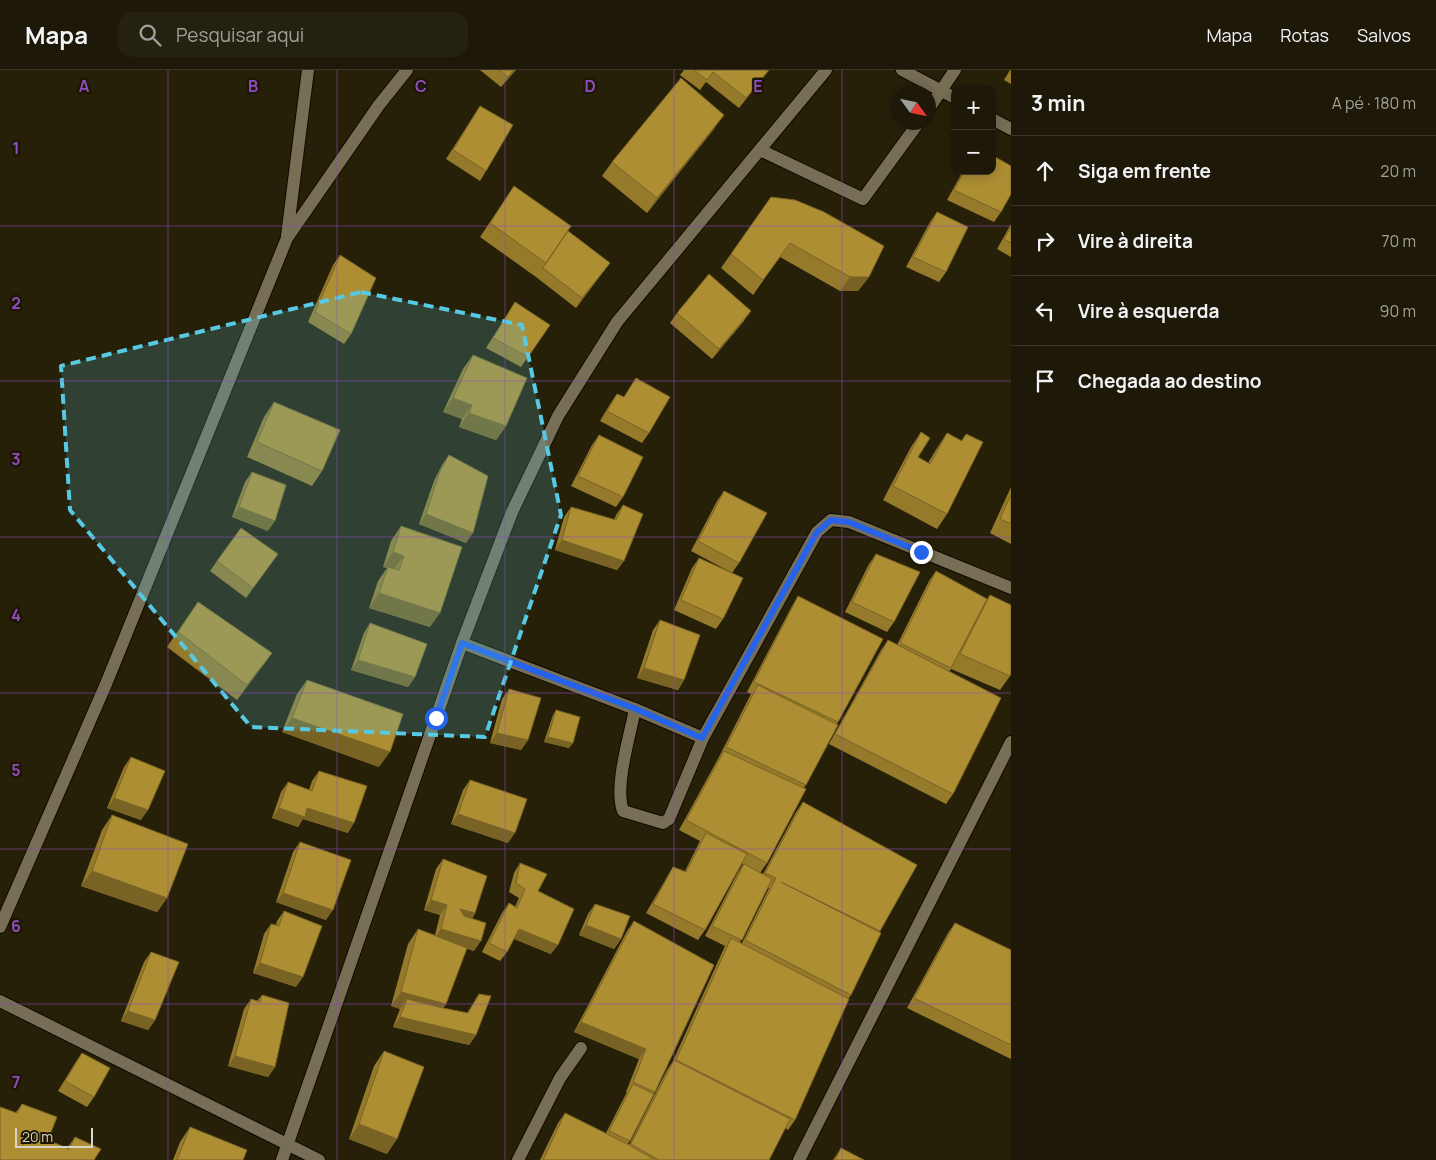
<!DOCTYPE html>
<html lang="pt">
<head>
<meta charset="utf-8">
<style>
  body { margin:0; font-family:Manrope,sans-serif; background:#252111; color:#f1f3f6 }
  .controls { position:absolute; right:15px; top:15px; display:grid; overflow:hidden; border-radius:10px; box-shadow:0 2px 12px #0003 }
  .controls button { width:45px; height:45px; display:grid; place-items:center; padding:0; border:0; border-bottom:1px solid #3b3728; background:#1d1807; color:#f1f3f6; font:25px sans-serif }
  .compass { position:absolute; left:891px; top:15px; width:45px; height:45px; border-radius:50%; background:#1d1807; box-shadow:0 2px 12px #0003; rotate:123deg }
  .scale { position:absolute; left:15px; bottom:12px; width:78px; box-sizing:border-box; padding-left:5px; border:2px solid #dad5c7; border-top:0; font-size:14px; line-height:18px; white-space:nowrap; color:#dad5c7; -webkit-text-stroke:4px #1e1602; paint-order:stroke }
  .stop { position:absolute; width:15px; height:15px; margin:-11px; border:4px solid #2563eb; border-radius:50%; background:#fff }
  .stop.end { background:#2563eb; border-color:#fff; box-shadow:0 1px 5px #0008 }
  .list { margin:0; padding:0; list-style:none }
  h2 { display:flex; justify-content:space-between; align-items:center; height:65px; margin:0; padding:0 20px; font-size:21px }
  h2 small { font-size:16px; font-weight:400; color:#a0a09b }
  .list li { display:grid; grid-template-columns:32px 1fr auto; gap:15px; align-items:center; box-sizing:border-box; height:70px; padding:0 20px; border-top:1px solid #3b3728 }
  .list b { display:block; font-size:19px; white-space:nowrap }
  .list em { font-size:16px; font-style:normal; color:#a0a09b }
  .icon { flex:none; width:28px; height:28px; fill:none; stroke:currentColor; stroke-width:2; stroke-linecap:round; stroke-linejoin:round }
  .map { position:relative; flex:none; width:1011px; height:1090px; overflow:hidden }
  header { display:flex; align-items:center; gap:30px; box-sizing:border-box; height:70px; padding:0 25px; background:#1d1807; border-bottom:1px solid #3b3728 }
  header strong { font-size:24px }
  nav { display:flex; gap:28px; margin-inline-start:auto; font-size:18px }
  .search { width:350px; height:45px; background:#252111; display:flex; align-items:center; gap:12px; box-sizing:border-box; padding:0 18px; border-radius:15px; color:#a0a09b; font-size:19px }
  main { display:flex }
  aside { flex:1; background:#1d1807 }
  .map>svg:first-child { display:block }
</style>
</head>
<body>
<header>
<strong>Mapa</strong>
<div class="search"><svg class="icon" aria-label="search" viewBox="0 0 24 24"><circle cx="10" cy="10" r="6"/><path d="M15 15l6 6"/></svg>Pesquisar aqui</div>
<nav><a>Mapa</a><a>Rotas</a><a>Salvos</a></nav>
</header>
<main>
<div class="map">
<svg width="1011" height="1090" viewBox="0 0 1011 1090">
  <rect width="100%" height="100%" fill="#272009"/>
  <g fill="none" stroke-linecap="round" stroke-linejoin="round">
    <defs>
      <path id="minor" d="M902,0l53,28
        M928,40l27,-40
        M992,49l19,10
        M760,80l103,49 56,-77
        M287,166l21,-166
        M462,573l173,66 68,29 114,-206 14,-12 18,2 162,66
        M635,639c-5,27 -21,77 -12,102l40,12 6,-4 34,-81
        M0,857l106,-243 181,-446 92,-133 28,-35
        M0,931l319,159
        M282,1090l180,-517 50,-131 46,-96 59,-94 209,-252
        M518,1090l42,-82 21,-30
        M799,1090l212,-418"/>
    </defs>
    <!-- minor casing -->
    <use href="#minor" stroke="#100900" stroke-width="14"/>
    <!-- minor -->
    <use href="#minor" stroke="#776e56" stroke-width="12"/>
  </g>
  <!-- wall -->
  <path fill="#957a2c" fill-rule="evenodd" d="M480,0h36l-15,17z
    M684,0h85l-30,38 -33,-26 -6,8 -20,-15z
    M1010,0h1v14l-7,-4z
    M480,36l6,65 -6,10 -34,-22z
    M714,59l-67,84 -45,-37 10,-14z
    M963,101h29l9,41 -7,10 -47,-22z
    M514,116l54,45 42,32 -34,45 -40,-31 -56,-40z
    M771,127l98,80 -11,14h-18l-60,-34 -27,38 -32,-27z
    M937,142l9,60 -7,10 -33,-15 24,-45z
    M1011,154v33l-14,-8z
    M340,185l11,79 -7,10 -36,-22 25,-57z
    M515,232l35,23 -29,42 -35,-19z
    M677,243l67,8 -32,38 -42,-36z
    M473,285l33,71 -10,14 -37,-13 3,-8 -19,-7 20,-43z
    M636,308l13,55 -7,10 -42,-22 10,-17 7,-10 7,3z
    M274,332l48,69 -10,15 -65,-29 17,-40z
    M921,362l-3,25 10,6 9,-15 10,-15 14,8 5,-7 -19,80 -10,15 -54,-29 28,-53z
    M599,365l24,62 -7,10 -45,-21 21,-41z
    M449,385l17,88 -47,-19 15,-43 8,-16z
    M252,402l16,59 -36,-14 13,-35z
    M1011,417v57l-21,-11z
    M724,421l15,72 -7,10 -41,-22 26,-50z
    M623,435l1,56 -7,9 -62,-20 9,-33 7,-10 43,13 2,-5z
    M401,456l29,101 -61,-19 9,-27 9,-13 -4,-1 8,-26z
    M278,484l-32,44 -36,-27 7,-10z
    M876,484l18,68 -7,10 -42,-20 24,-48z
    M699,488l24,61 -7,10 -42,-19 18,-42z
    M936,501l51,28 3,-4 20,81 -10,14 -49,-21 -2,3 4,122 -7,10 -117,-60 52,-94 7,-10 9,5 32,-64z
    M798,526l40,126 -34,66 -37,75 -7,10 3,1 33,-62 7,-10 114,63 -38,68 -28,62 -3,4 -53,121 -7,10 -3,-2 -16,32h-229l18,-37 7,-10 41,20 21,-41h-1l13,-33 -65,-27 53,-101 7,-10 21,171 -27,52 1,1 38,-75 6,-9 52,-115 -20,-10 32,-62 6,-10 -1,-1 -37,67 -7,10 -52,-27 21,-36 6,-10 12,4 15,-30 -21,-11 40,-73 32,-63 -4,-2 45,-86zM768,818h1l-27,55 -2,-1z
    M198,532l74,51 -35,47 -70,-53z
    M660,550l24,60 -6,10 -41,-12 16,-48z
    M370,553l45,54 -7,10 -57,-17 13,-37z
    M307,610l72,87 -97,-35 15,-38z
    M509,619l19,51 -7,10 -31,-7 12,-44z
    M556,640l17,33 -4,5 -25,-6 9,-27z
    M131,687l10,63 -34,-12 17,-41z
    M319,701l29,62 -45,-14 -5,8 -26,-9 9,-26 7,-10 21,8 3,-9z
    M470,710l38,63 -57,-19 12,-34z
    M112,745l55,83 -10,14 -76,-26 21,-56z
    M300,772l26,78 -50,-18 17,-50z
    M443,789l32,54 -3,6 2,32 -7,-3 -21,56 -3,4 24,5 12,-19 -3,41 -7,10 -76,-18 7,-18 -9,-3 17,-62 10,-15 17,6 5,-20 -16,-5 12,-41z
    M520,793l18,28 13,63 -37,-15 -7,13 -7,9 -18,-9 20,-39 7,-10 6,4 4,-9 -10,-6 5,-19z
    M595,834l26,35 -7,10 -35,-14 9,-21z
    M284,841l12,76 -43,-14 11,-39 7,-10 5,1 1,-4z
    M955,853l56,27v109l-104,-51 41,-75z
    M151,882l4,68 -7,10 -27,-9 23,-59z
    M262,925l13,72 -7,10 -40,-11 16,-57 7,-10 6,2z
    M384,981l3,103 -38,-15 25,-73z
    M82,983l12,44 -7,10 -29,-16 17,-28z
    M22,1034l26,36 19,8 8,-11 19,23h-94l16,-48z
    M190,1057l53,33h-70l7,-18z
    M841,1078l23,12h-31z"/>
  <!-- shaded-wall -->
  <path fill="#796324" d="M514,0h2l-15,17 7,-10z
    M769,0l-7,9 -23,29 7,-10z
    M724,45l-10,14 -67,84 10,-15z
    M610,193l-7,9 -27,36 6,-10z
    M850,207h19l-11,14h-18z
    M751,241l-7,10 -32,38 7,-10z
    M453,328l19,7 -10,14 -19,-7z
    M469,343l37,13 -10,14 -37,-13z
    M239,437l36,14 -7,10 -36,-14z
    M426,444l47,19 -7,10 -47,-19z
    M562,470l62,21 -7,9 -62,-20z
    M393,482l11,4 -11,14 -5,-3 -1,1 -4,-1z
    M379,523l61,20 -10,14 -61,-19z
    M272,583l-10,14 -25,33 10,-15z
    M358,590l57,17 -7,10 -57,-17z
    M644,598l40,12 -6,10 -41,-12z
    M292,648l98,34 -11,15 -97,-35z
    M497,663l31,7 -7,10 -31,-7z
    M548,667l25,6 -4,5 -25,-6z
    M114,728l34,12 -7,10 -34,-12z
    M279,738h28l47,15 -6,10 -45,-14 -5,8 -26,-9z
    M458,744l57,19 -7,10 -57,-19z
    M92,801l75,27 -10,14 -76,-26z
    M283,823l50,17 -7,10 -50,-18z
    M431,830l16,5 -7,10 -16,-5z
    M460,839l15,4 -6,10 -16,-4z
    M586,855l35,14 -7,10 -35,-14z
    M441,859l40,12 -7,10 -40,-12z
    M519,859l39,16 -7,9 -39,-16z
    M260,893l43,14 -7,10 -43,-14z
    M401,922l45,12 -10,14 -29,-19 -7,10 -9,-3z
    M128,941l27,9 -7,10 -27,-9z
    M400,947l76,18 -7,10 -76,-18z
    M581,952l65,27 -7,10 -65,-27z
    M235,986l40,11 -7,10 -40,-11z
    M359,1054l38,15 -10,15 -38,-15z"/>
  <!-- building -->
  <path fill="#ad8e33" stroke="#796324" d="M499,0h15l-6,7z
    M694,0h75l-23,28 -33,-26 -6,8z
    M681,8l43,37 -67,83 -45,-36z
    M480,36l33,19 -27,46 -33,-21z
    M992,85l19,11v28l-10,18 -47,-22 10,-19h28z
    M514,116l57,40 -25,37 -56,-40z
    M771,127l24,3 29,12 60,34 -15,31h-19l-60,-34 -27,37 -32,-26z
    M937,142l31,15 -22,45 -33,-15z
    M1011,157v16l-7,-4z
    M568,161l42,32 -28,35 -39,-30z
    M340,185l36,23 -25,56 -36,-22z
    M709,204l42,37 -32,38 -42,-36z
    M515,232l35,23 -22,32 -35,-19z
    M473,285l54,23 -21,48 -37,-13 3,-8 -19,-7z
    M636,308l34,19 -21,36 -42,-22 10,-17 7,3z
    M274,332l66,28 -18,41 -65,-29z
    M921,362l9,6 -12,19 12,7 17,-31 15,8 4,-7 17,8 -36,72 -54,-28z
    M599,365l44,22 -20,40 -45,-21z
    M449,385l39,21 -15,57 -47,-19 14,-43z
    M252,402l34,13 -11,36 -36,-14z
    M724,421l43,22 -28,50 -41,-22z
    M1011,425v29l-11,-5z
    M623,435l20,9 -19,47 -62,-21 9,-33 45,13z
    M401,456l61,21 -22,66 -61,-20 9,-26 11,3 5,-14 -11,-4z
    M241,458l37,26 -25,34 -36,-27z
    M876,484l44,18 -26,50 -42,-20z
    M699,488l44,20 -20,41 -42,-19z
    M936,501l51,28 -36,69 -51,-25z
    M990,525l21,10v69l-1,2 -50,-22z
    M798,526l85,43 -45,83 -84,-40z
    M198,532l74,51 -25,32 -69,-53z
    M660,550l40,15 -16,45 -40,-12z
    M370,553l57,21 -12,33 -57,-17z
    M888,570l113,58 -48,96 -118,-60z
    M307,610l96,34 -13,38 -98,-34z
    M758,615l80,40 -32,60 -80,-38z
    M509,619l32,9 -13,42 -31,-7z
    M556,640l24,7 -7,26 -25,-6z
    M724,681l82,38 -39,74 -81,-43z
    M131,687l34,14 -17,39 -34,-12z
    M319,701l48,15 -13,37 -47,-15 -2,9 -26,-9 9,-26 24,9z
    M470,710l57,19 -12,34 -57,-19z
    M803,732l114,63 -37,66 -99,-49 100,51 -30,62 -106,-55 31,-62 -11,-5z
    M112,745l76,29 -21,54 -75,-27z
    M706,763l41,21 -42,76 -52,-26 20,-37 13,5z
    M300,772l51,18 -18,50 -50,-17z
    M443,789l44,17 -12,37 -15,-4 4,7 22,7 -5,18 -40,-12 6,-24 -16,-5z
    M520,793l27,11 -9,17 36,18 -16,36 -39,-16 -12,23 -18,-9 20,-40 8,5 8,-19 -9,-6z
    M744,794l28,15 -30,61 -30,-14z
    M595,834l35,12 -9,23 -35,-14z
    M284,841l38,15 -19,51 -43,-14 11,-39 8,2z
    M634,851l80,44 -59,127 -22,-10 13,-33 -65,-27z
    M955,853l56,27v95l-97,-47z
    M418,859l49,19 -21,56 -45,-12z
    M731,868l118,61 -54,121 -119,-60z
    M151,882l28,10 -24,58 -27,-9z
    M479,924l12,2 -15,39 -76,-18 7,-18 36,9 25,5z
    M262,925l27,8 -14,64 -40,-11 16,-57 9,3z
    M384,981l40,16 -27,72 -38,-15z
    M82,983l28,15 -16,29 -29,-16z
    M674,990l116,59 -21,41h-110l-28,-16z
    M633,1014l21,10 -24,47 -21,-10z
    M22,1034l35,13 -9,23 21,9 6,-12 26,12 -7,11h-94v-53l17,6z
    M565,1043l64,32 26,15h-112z
    M190,1057l57,23 -4,10h-66z
    M841,1078l23,12h-29z"/>
  <g fill="none" stroke-linecap="round" stroke-linejoin="round">
    <!-- route -->
    <path stroke="#2563eb" stroke-width="6" d="M436,648l26,-75 174,66 66,29 115,-206 14,-12 18,2 72,30"/>
  </g>
  <!-- marked area -->
  <path fill="#57c9e2" fill-opacity="0.2" stroke="#57c9e2" stroke-width="4" stroke-dasharray="10 6" stroke-linejoin="round" d="M361,222l161,33 39,190 -76,222 -234,-10 -181,-217 -9,-144z"/>
  <!-- grid -->
  <path fill="none" stroke="#8e4ec1" stroke-width="1" stroke-opacity="0.55" d="M168,0v1090M337,0v1090M505,0v1090M674,0v1090M842,0v1090M0,156h1011M0,311h1011M0,467h1011M0,623h1011M0,779h1011M0,934h1011"/>
  <g font-size="16" text-anchor="middle" font-weight="bold" fill="#8e4ec1" stroke="#1e1602" stroke-width="5" stroke-linejoin="round" paint-order="stroke">
    <text x="84" y="22">A</text>
    <text x="253" y="22">B</text>
    <text x="421" y="22">C</text>
    <text x="590" y="22">D</text>
    <text x="758" y="22">E</text>
    <text x="16" y="84">1</text>
    <text x="16" y="239">2</text>
    <text x="16" y="395">3</text>
    <text x="16" y="551">4</text>
    <text x="16" y="706">5</text>
    <text x="16" y="862">6</text>
    <text x="16" y="1018">7</text>
  </g>
</svg>
<div class="controls">
<button>+</button>
<button>−</button>
</div>
<svg class="compass" viewBox="-18 -18 36 36"><path d="M0-13l5 13h-10z" fill="#e53935"/><path d="M0 13l5-13h-10z" fill="#a0a09b"/></svg>
<div class="scale">20 m</div>
<div class="stop" style="left:436px;top:648px"></div>
<div class="stop end" style="left:921px;top:482px"></div>
</div>
<aside>
<h2>3 min<small>A pé · 180 m</small></h2>
<ul class="list">
<li><svg class="icon" aria-label="ahead" viewBox="0 0 24 24"><path d="M12 20V5M6 11l6-6 6 6"/></svg><div><b>Siga em frente</b></div><em>20 m</em></li>
<li><svg class="icon" aria-label="right" viewBox="0 0 24 24"><path d="M7 20v-9h11M14 6l5 5-5 5"/></svg><div><b>Vire à direita</b></div><em>70 m</em></li>
<li><svg class="icon" aria-label="left" viewBox="0 0 24 24"><path d="M17 20v-9H6M10 6l-5 5 5 5"/></svg><div><b>Vire à esquerda</b></div><em>90 m</em></li>
<li><svg class="icon" aria-label="arrive" viewBox="0 0 24 24"><path d="M6 21V4h12l-3 4 3 4H6"/></svg><div><b>Chegada ao destino</b></div></li>
</ul>
</aside>
</main>
</body>
</html>
